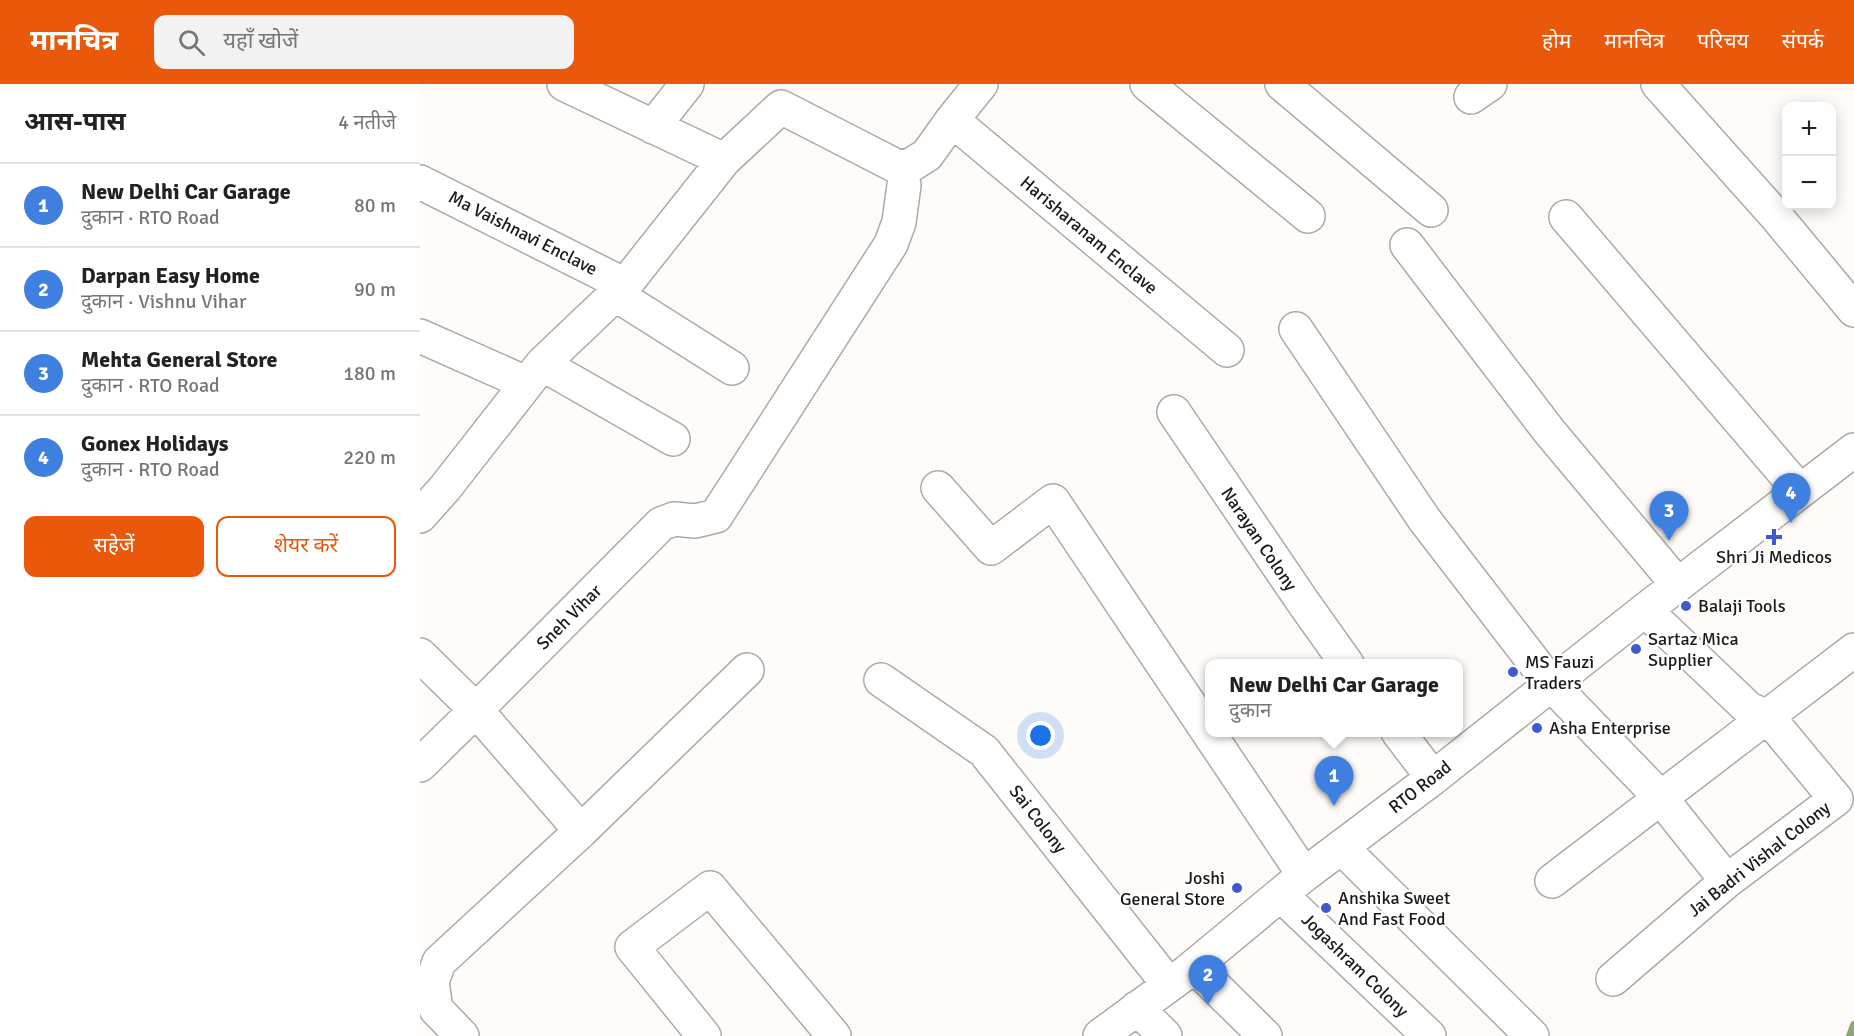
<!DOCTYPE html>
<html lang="hi">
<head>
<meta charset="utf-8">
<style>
  body { margin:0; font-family:Signika,"Noto Sans Devanagari",sans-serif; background:#f2f2f2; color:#222 }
  .controls { position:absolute; right:18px; top:18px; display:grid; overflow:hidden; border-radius:12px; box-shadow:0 3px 15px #0003 }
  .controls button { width:54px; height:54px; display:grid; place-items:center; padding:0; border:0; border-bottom:2px solid #e0e0e0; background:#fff; color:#222; font:30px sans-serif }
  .you { position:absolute; left:621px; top:652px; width:21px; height:21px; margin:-15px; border:4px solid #fff; border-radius:50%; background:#1a73e8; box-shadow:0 0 0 9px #1a73e833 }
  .badge { display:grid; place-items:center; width:39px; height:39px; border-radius:50%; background:#ea580c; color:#fff; font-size:20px; font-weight:700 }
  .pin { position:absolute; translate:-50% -50px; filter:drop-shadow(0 2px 3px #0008) }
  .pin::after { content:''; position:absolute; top:32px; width:21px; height:18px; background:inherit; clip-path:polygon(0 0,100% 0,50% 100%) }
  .popup { position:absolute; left:785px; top:575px; width:258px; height:78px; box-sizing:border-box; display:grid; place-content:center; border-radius:12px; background:#fff; filter:drop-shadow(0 2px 4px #0005); font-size:20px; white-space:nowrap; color:#767676 }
  .popup b { font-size:22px; color:#222 }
  .popup::after { content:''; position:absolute; left:50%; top:100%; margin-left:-12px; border:12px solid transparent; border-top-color:#fff }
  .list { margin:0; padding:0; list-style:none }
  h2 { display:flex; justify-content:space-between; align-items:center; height:78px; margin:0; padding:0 24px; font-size:26px }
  h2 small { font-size:20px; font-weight:400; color:#767676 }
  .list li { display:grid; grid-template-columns:39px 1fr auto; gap:18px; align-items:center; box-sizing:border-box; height:84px; padding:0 24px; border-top:2px solid #e0e0e0 }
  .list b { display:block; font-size:22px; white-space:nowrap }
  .list p { margin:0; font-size:20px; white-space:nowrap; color:#767676 }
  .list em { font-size:20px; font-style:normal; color:#767676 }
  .actions { display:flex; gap:12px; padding:18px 24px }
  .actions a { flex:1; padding:14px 0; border:2px solid #ea580c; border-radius:12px; text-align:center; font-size:21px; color:#ea580c }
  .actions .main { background:#ea580c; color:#fff }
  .icon { flex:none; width:33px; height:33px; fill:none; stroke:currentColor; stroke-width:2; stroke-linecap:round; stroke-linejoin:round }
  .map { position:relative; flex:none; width:1434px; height:952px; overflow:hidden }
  header { display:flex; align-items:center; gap:36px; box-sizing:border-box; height:84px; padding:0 30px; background:#ea580c; color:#fff }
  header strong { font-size:28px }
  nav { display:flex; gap:33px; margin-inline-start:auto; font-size:21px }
  .search { width:420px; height:54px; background:#f2f2f2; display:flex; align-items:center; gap:15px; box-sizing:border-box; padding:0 21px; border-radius:12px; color:#767676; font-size:22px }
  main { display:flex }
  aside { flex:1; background:#fff }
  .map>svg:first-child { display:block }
</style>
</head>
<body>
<header>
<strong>मानचित्र</strong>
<div class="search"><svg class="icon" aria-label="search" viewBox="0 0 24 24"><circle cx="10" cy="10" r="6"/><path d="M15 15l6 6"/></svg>यहाँ खोजें</div>
<nav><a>होम</a><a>मानचित्र</a><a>परिचय</a><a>संपर्क</a></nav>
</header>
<main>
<aside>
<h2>आस-पास<small>4 नतीजे</small></h2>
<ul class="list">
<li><span class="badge" style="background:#3f7fe0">1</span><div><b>New Delhi Car Garage</b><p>दुकान · RTO Road</p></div><em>80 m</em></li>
<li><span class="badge" style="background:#3f7fe0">2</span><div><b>Darpan Easy Home</b><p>दुकान · Vishnu Vihar</p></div><em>90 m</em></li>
<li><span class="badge" style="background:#3f7fe0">3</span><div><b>Mehta General Store</b><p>दुकान · RTO Road</p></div><em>180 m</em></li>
<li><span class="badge" style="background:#3f7fe0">4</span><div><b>Gonex Holidays</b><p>दुकान · RTO Road</p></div><em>220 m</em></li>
</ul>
<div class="actions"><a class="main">सहेजें</a><a>शेयर करें</a></div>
</aside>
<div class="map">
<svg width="1434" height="952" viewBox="0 0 1434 952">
  <rect width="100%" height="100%" fill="#fefbf8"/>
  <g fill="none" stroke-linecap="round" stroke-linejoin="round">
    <!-- stream -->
    <path stroke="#89a971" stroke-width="8" d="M1430,952l4,-11"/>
    <defs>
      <path id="minor" d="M144,0l160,76
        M727,0l161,132
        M862,0l149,126
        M1238,0l118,132 78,94
        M1051,13l19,-13
        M532,36l275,230
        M233,43l34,-43
        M0,98l205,103
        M1146,133l233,273
        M987,161l142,186 129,154
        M195,210l117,74
        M876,245l128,190 126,164 110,114 67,84
        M0,252l106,47
        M122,280l131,75
        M754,328l129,190 44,62
        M518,404l53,60 62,-47 251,374
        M0,432l25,-28 97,-124 83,-79 99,-125 57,-53 117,60 13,-2 16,-10 25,-35 29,-36
        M0,571l56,55 -56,55
        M461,596l103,71 185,234
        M978,648l35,46
        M161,747l166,-161
        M921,763l191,189
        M1132,797l302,-231
        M861,811l148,141
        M774,882l71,70
        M1193,895l114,-98 109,-82 -68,-82 -19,-8 -104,-99
        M717,924l28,28
        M42,952l-26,-27 -4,-27 7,-20 142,-131 -105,-121 185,-186 13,-5 21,2 21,-5 175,-272 8,-22 5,-37
        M284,952l-72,-89 78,-59 124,148
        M680,952l87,-64 117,-97 129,-97 212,-168 209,-160"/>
    </defs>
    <!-- minor casing -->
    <use href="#minor" stroke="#acaaa7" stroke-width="36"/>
    <!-- minor -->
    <use href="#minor" stroke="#fff" stroke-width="33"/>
  </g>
  <!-- markers -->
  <g fill="#3f5acc" stroke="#fff" stroke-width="2">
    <path d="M1351 444h6v6h6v6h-6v6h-6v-6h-6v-6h6z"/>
    <circle cx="1266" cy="522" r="6"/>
    <circle cx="1216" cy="565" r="6"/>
    <circle cx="1093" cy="588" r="6"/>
    <circle cx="1117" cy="644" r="6"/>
    <circle cx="817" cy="804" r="6"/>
    <circle cx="906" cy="824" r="6"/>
  </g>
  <g text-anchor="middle" stroke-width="4.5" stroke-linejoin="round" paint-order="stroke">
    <!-- street labels -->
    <g font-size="18" fill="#1b1a19" stroke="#fff">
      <text transform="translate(103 149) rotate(27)" y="6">Ma Vaishnavi Enclave</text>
      <text transform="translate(669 151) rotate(40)" y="6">Harisharanam Enclave</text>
      <text transform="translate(839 455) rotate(56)" y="6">Narayan Colony</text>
      <text transform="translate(149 533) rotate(-45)" y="6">Sneh Vihar</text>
      <text transform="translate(1000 703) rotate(-38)" y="6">RTO Road</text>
      <text transform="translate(618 735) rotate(52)" y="6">Sai Colony</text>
      <text transform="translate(1339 775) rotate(-38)" y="6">Jai Badri Vishal Colony</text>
      <text transform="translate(935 881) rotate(44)" y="6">Jogashram Colony</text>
    </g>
    <!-- poi labels -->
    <g font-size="18" fill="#1b1a19" stroke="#fff" text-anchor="start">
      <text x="1354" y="479" text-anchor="middle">Shri Ji Medicos</text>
      <text x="1278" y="528">Balaji Tools</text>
      <text x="1228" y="561">Sartaz Mica<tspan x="1228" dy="21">Supplier</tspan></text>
      <text x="1105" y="584">MS Fauzi<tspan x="1105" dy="21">Traders</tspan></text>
      <text x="1129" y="650">Asha Enterprise</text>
      <text x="805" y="800" text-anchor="end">Joshi<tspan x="805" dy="21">General Store</tspan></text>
      <text x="918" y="820">Anshika Sweet<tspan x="918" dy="21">And Fast Food</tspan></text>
    </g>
  </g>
</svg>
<div class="controls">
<button>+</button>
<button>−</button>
</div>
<div class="you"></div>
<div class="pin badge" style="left:914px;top:722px;background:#3f7fe0">1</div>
<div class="popup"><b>New Delhi Car Garage</b>दुकान</div>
<div class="pin badge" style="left:788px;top:921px;background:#3f7fe0">2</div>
<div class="pin badge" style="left:1249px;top:457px;background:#3f7fe0">3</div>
<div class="pin badge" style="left:1371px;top:439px;background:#3f7fe0">4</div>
</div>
</main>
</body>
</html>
